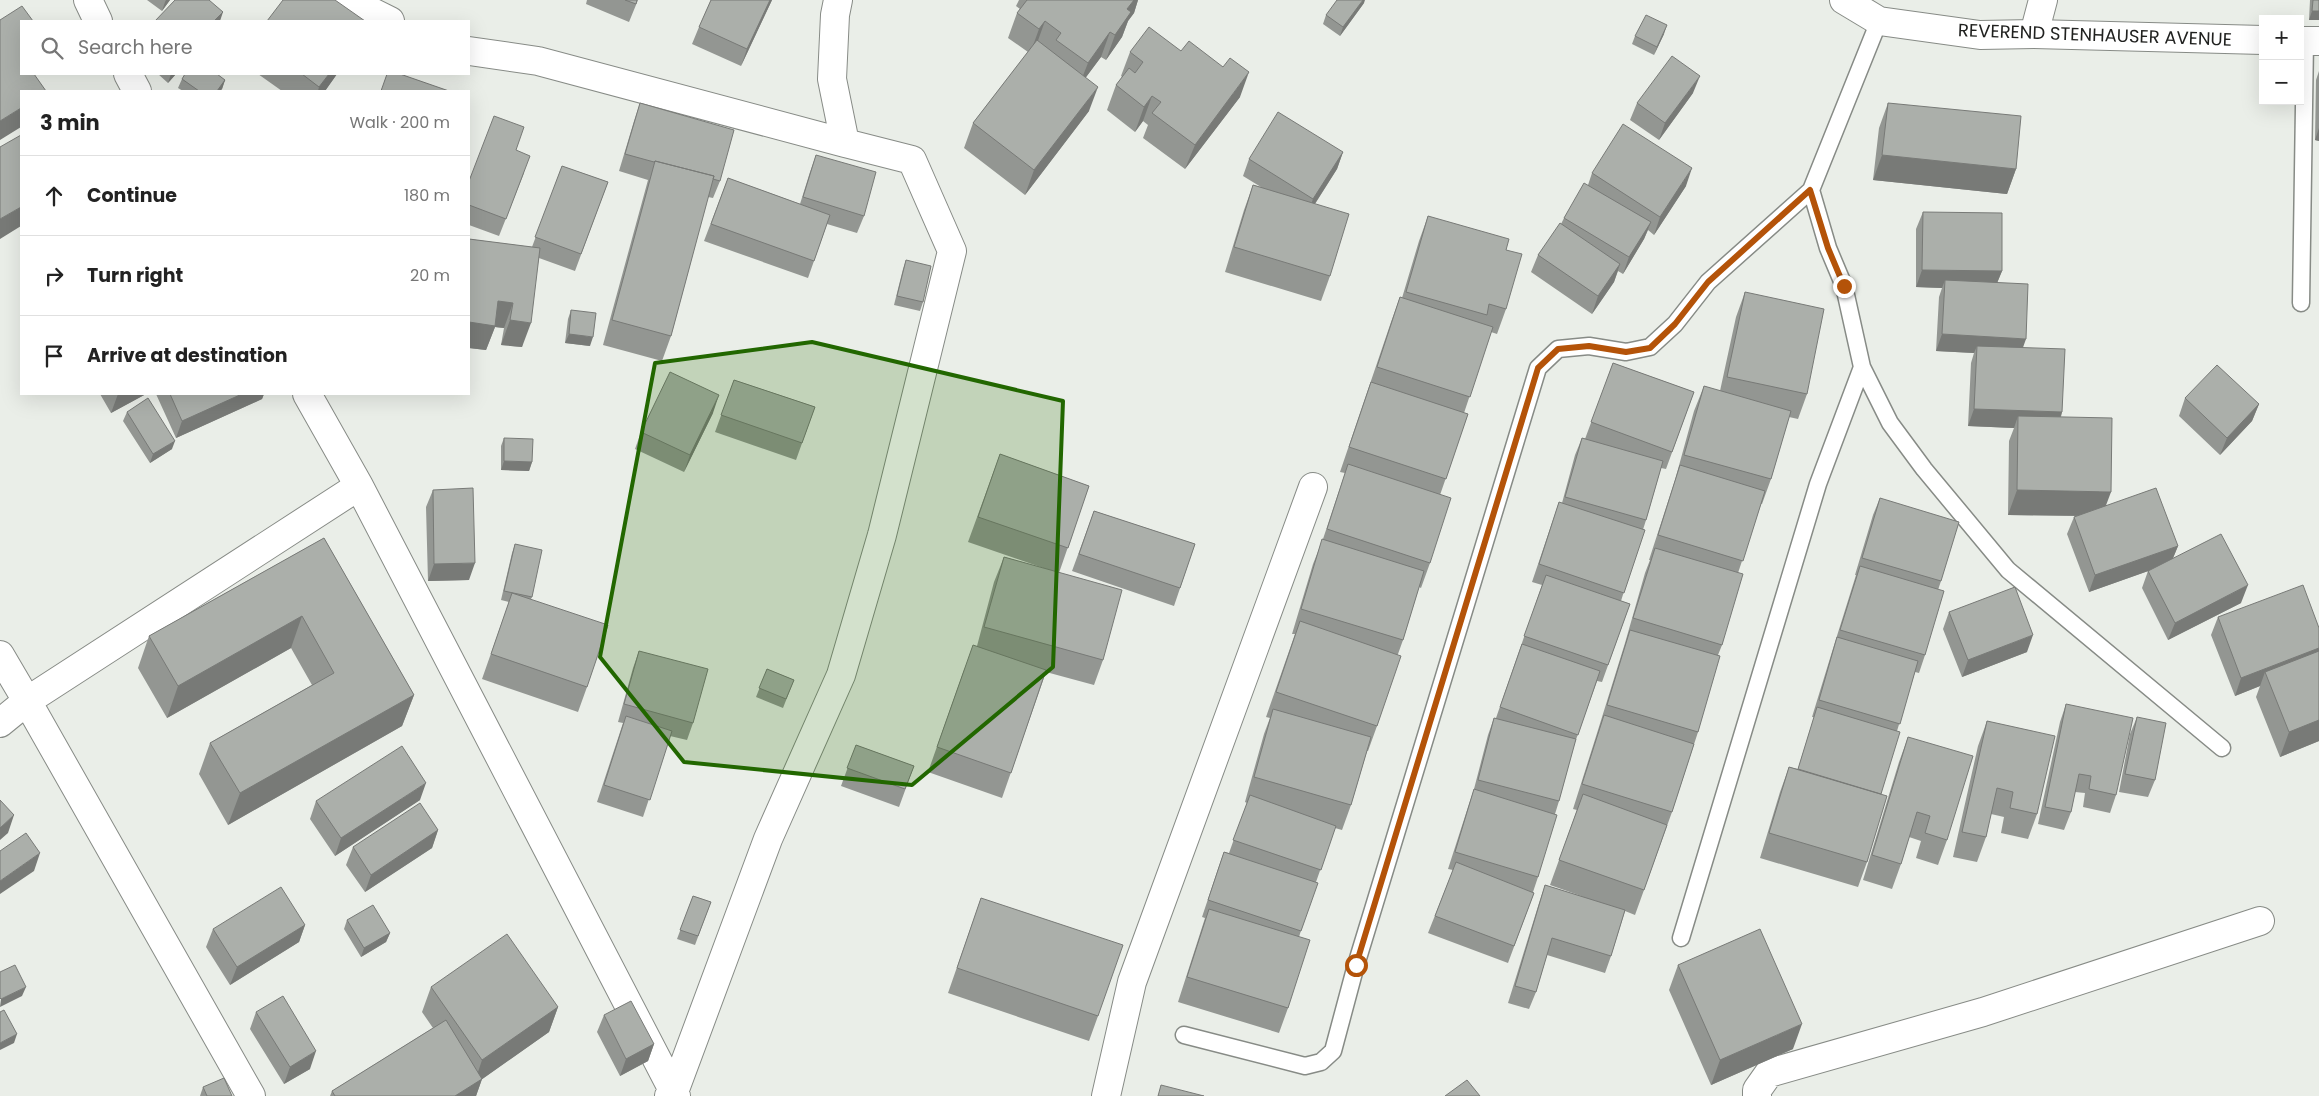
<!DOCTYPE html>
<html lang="en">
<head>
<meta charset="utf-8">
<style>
  body { margin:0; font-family:Poppins,sans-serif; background:#f2f2f2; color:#222 }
  .controls { position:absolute; right:15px; top:15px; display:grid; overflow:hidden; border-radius:0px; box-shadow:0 5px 20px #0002 }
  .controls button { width:45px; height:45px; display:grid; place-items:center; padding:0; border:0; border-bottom:1px solid #e0e0e0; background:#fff; color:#222; font:25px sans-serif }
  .stop { position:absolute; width:15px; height:15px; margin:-11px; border:4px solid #b45309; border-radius:50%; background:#fff }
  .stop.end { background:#b45309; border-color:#fff; box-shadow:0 1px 5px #0008 }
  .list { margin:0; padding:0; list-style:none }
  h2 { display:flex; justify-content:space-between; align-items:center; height:65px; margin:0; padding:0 20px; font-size:21px }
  h2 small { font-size:16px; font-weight:400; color:#767676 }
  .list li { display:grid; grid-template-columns:32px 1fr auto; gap:15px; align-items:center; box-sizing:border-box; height:80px; padding:0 20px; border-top:1px solid #e0e0e0 }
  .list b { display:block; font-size:19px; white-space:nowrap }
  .list em { font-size:16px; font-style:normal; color:#767676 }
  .icon { flex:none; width:28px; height:28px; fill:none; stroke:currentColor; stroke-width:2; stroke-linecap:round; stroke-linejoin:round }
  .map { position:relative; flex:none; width:2319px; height:1096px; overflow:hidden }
  .search { position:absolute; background:#fff; box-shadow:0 5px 20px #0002; left:20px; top:20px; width:450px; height:55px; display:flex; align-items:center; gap:12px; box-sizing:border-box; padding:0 18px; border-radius:0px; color:#767676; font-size:19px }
  .panel { position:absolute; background:#fff; box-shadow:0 5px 20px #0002; left:20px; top:90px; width:450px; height:305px; border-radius:0px }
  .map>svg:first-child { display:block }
</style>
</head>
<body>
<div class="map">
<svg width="2319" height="1096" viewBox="0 0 2319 1096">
  <rect width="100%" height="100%" fill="#eaeee8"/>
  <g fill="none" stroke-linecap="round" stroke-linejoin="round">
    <defs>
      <path id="lane" d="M1811,190l17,58 16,38 18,81 28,56 34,46 84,101 214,178
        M2301,303l4,-262
        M1681,938l137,-454 44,-117
        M1184,1035l121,31 16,-4 12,-11 23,-86 182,-597 20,-19 31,-3 37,6 24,-5 25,-23 33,-42 103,-92 68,-169"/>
      <path id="street" d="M88,0l10,21
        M348,0l42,21
        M1844,0l35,21 101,14 54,-1 229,6
        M2034,34l9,-34
        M2300,41h19
        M469,51l69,10 307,82
        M128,74l9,17
        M307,394l52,92 317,610
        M0,655l27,46 -27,22
        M251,1096l-224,-395 332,-215
        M669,1096l5,-4 94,-253 73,-164 41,-140 70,-284 -40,-91 -67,-17 -13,-64 3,-64 3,-15
        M1106,1096l26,-114 181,-495
        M1757,1096v-6l12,-17 214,-61 277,-91"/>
    </defs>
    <!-- lane casing -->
    <use href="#lane" stroke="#878b86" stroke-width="19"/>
    <!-- street casing -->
    <use href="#street" stroke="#878b86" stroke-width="30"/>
    <!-- lane -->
    <use href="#lane" stroke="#fff" stroke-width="16"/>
    <!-- street -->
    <use href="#street" stroke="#fff" stroke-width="28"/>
  </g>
  <!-- wall -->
  <path fill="#939692" d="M147,0h23l-8,11z
    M587,0h51l-9,22 -43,-18z
    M711,0h61l-31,66 -49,-22 7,-17z
    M1019,0h119l-4,13 -6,8 -6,16 -16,23 -5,-3 -15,20 3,34 -64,84 -61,-47 9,-25 55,-71 -20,-14 9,-25 3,-4 -4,-3z
    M2310,0h9v20h-10z
    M1364,3l-24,33 -17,-12 3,-9z
    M1664,34l-10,21 -22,-11 3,-8z
    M1130,52l110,45 -55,72 -42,-31 5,-13 -5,-4 -8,11 -28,-22 9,-25 6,-8 -1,-1z
    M2319,71v70l-4,-1 1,-60z
    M158,74h18l-8,9z
    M258,74h79l-12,17h-43z
    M182,79l43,1 -3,9 -2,2h-37l-5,-3z
    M1693,93l-34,47 -29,-20 7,-17z
    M640,103l80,78 -7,17 -5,-1 -37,139 -9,25 -59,-16 45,-165 -29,-9 15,-50z
    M1888,103l128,66 -9,25 -134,-14 6,-52z
    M516,150l8,23 -25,63 -30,-11v-44z
    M1343,152l-6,17 -22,35 15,72 -9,25 -96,-29 19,-62 9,-25 8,2 -18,-11 6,-17z
    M816,155l48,61 -7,17 -30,-9 -19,54 -104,-37 24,-63 72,26 10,-32z
    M562,166l46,16 -33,89 -36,-13 -17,89 -21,-2 3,-17 -9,-1 -9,23 -17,-2v-109l63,8z
    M1592,173l94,13 -32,49 -6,-5 -4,9 -21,35 -5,-3 -4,11 -22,32 -61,-42 7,-17 23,-31 3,-6 24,-33z
    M1923,212l79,59 -5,12 26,65 39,64 -1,5 45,88 72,41 -5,12 68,45 -73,37 -26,-52 6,-17 -59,21 -22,-58 7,-17 2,-1 -68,-1 1,-74 5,-13 -46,-2 3,-63 3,-10 -38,-2 3,-54 3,-9 -26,-1v-58z
    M1428,216l78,34v59l-9,25 -6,-2 -27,81 4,1 -28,81 -10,68 -9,25 -2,-1 -16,53 -5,14 -21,72 -9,25h-1l-16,54 -9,25 -7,-2 -19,54 -17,55 -11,71 -9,25 -101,-31 27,-84 -3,-1 16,-48 6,-17 5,1 18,-50 -2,-1 19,-68 6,-16 -4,-1 29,-83h-3l21,-70 10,-25 22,-66 -5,-1 51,-150 9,-25 2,1 17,-57z
    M906,260l17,42 -3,9 -26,-6 9,-36z
    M1745,292l62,102 -9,25 -9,-2 -18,62 -9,25h-1l-23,69 -16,72 -4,10 -20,77 -26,80 -37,103 -10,-4 -14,45 -6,17 -58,-18 -11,37 -7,17 -21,-6 31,-100 6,-18 39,12 -34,-12 27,-75 -4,-1 25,-79 27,-87 20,-70 5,-13h-1l26,-80 19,-69 10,-25 16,5 16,-74z
    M571,310l19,36 -25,-3 3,-24z
    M1613,363l81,29 -28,77 -5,-1 -15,52 -25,81 9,3 -28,78 -5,-1 -24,67 -14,53 -4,13 -17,63 -5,15 1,1 -26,70 -80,-30 25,-63 -5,-1 20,-62 6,-18 14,-54 6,-17h2l46,-133 -10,-3 27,-80 3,1 13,-48 7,-17 3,1z
    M734,380l81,27 -19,53 -81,-28z
    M100,394h46l-35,19z
    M156,394h108l-2,5 -86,39z
    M2185,398l74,6 -7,17 -32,34 -41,-39z
    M127,412l45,37 -22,14 -27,-42z
    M713,413l-29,59 -49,-23 6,-17z
    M504,438l28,24 -3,9 -28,-1v-24z
    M1000,454l89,32 -30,87 44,87 -9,25 -48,-13 -44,126 -74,-26 36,-102 13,-24 17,-64 10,-25 48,14 -84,-29z
    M433,490l36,90 -41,1 -2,-74z
    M1880,498l61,83 -3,9 -13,65 -6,18 -4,-1 -18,59 -16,63 -14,68 -9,25 -98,-29 20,-66 9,-25 9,2 16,-52h-2l19,-62 25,-80h-1l18,-60z
    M1094,511l101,33 -21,62 -102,-35z
    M324,538l90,157 -12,31 -174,99 -29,-51 11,-31 102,-58 -21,-37 -124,70 -29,-50 11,-32z
    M515,544l17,53 -1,2 56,88 -9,25 -96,-33 27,-77 -8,-2 11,-47z
    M1949,612l78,40 -65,25 -19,-48z
    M2218,617l101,11v113l-39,16 -24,-60 4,-11 -25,10 -24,-61z
    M639,651l54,72 -6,17 -17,-4 -27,81 -46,-15 26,-79 -5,-1 15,-54z
    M767,669l27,11 -11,28 -27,-11z
    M2066,704l50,91 -6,18 -27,-6 2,-14 -10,-1 -4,20 -7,18 -26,-6 22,-102z
    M2137,717l18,63 -7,17 -29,-5 11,-58z
    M1987,721l50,93 -9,25 -27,-6 3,-16 -13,-3 -5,23 -9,25 -24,-5 25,-111z
    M1908,737l39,103 -9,25 -22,-7 5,-17 -12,-4 -8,27 -9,25 -29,-9 36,-118z
    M856,745l58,21 -15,41 -58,-21z
    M420,800l-85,56 -25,-37 6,-18z
    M438,830l-6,18 -67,44 -19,-27 7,-18z
    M693,896l18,6 -16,43 -18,-6z
    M981,898l117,118 -9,25 -141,-48z
    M347,920l43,13 -4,9 -25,15 -17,-28z
    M305,925l-6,17 -69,43 -24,-38 7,-18z
    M1678,965l115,84 -82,36 -42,-95z
    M431,987l127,20 -9,25 -67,47 -6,17h-146l2,-5 101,-63 -11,-16z
    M256,1012l54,57 -26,15 -34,-55z
    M604,1015l50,29 -6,17 -28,15 -23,-44z
    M203,1087l29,9h-32z"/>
  <!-- shaded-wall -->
  <path fill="#787a77" d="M166,0h4l-8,11 3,-9z
    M770,0h2l-31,66 6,-17z
    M1134,0h4l-4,13 -6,8 -6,16 -16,23 9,-25 12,-26z
    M1363,0h2l-1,3 -24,33 3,-9z
    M2312,11h7v9h-10z
    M223,12l-3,9h-6z
    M1045,21l-9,25 -6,8 9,-25z
    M1667,25l-3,9 -10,21 3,-8z
    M1110,32l-9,25 -23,31 10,-25z
    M1249,72l-9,25 -55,72 10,-24z
    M171,74h5l-8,9z
    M329,74h8l-12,17h-7l1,-4z
    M1700,76l-7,17 -34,47 6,-17z
    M225,80l-3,9 -2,2h-3z
    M1098,87l-9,24 -64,84 9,-25z
    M1152,96l-9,25 -8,11 9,-25z
    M21,108v19l-21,13v-19z
    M2319,128v13l-4,-1z
    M1343,152l-6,17 -30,47 6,-17z
    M1882,155l134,14 -9,25 -134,-14z
    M1692,168l-6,18 -32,49 6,-18z
    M21,207v19l-21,13v-20z
    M1651,222l-7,17 -21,35 6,-17z
    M1620,264l-6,18 -22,32 6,-18z
    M1922,270l80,1 -7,17 -50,-8 -3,8 -26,-1z
    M498,301l15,2 -9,25 -9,-1 -9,23 -17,-2v-26z
    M510,320l21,3 -9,24 -21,-2z
    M569,334l24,3 -3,9 -25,-3z
    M1942,334l84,5 -6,17 -43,-10 -3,7 -38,-2z
    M118,394h28l-35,19z
    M242,394h22l-2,5 -86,39 6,-17z
    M719,395l-6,18 -29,59 6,-17z
    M2259,404l-7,17 -32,34 7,-17z
    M1974,409l88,3 -6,18 -38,-14 -4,12 -46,-2z
    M175,441l-3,8 -22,14 3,-9z
    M504,461l28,1 -3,9 -28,-1z
    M2017,490l94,2 -9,24 -94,-1z
    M2178,546l-7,17 -82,29 6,-17z
    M475,563l-6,17 -41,1 6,-17z
    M2248,585l-7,18 -73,37 7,-17z
    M302,616l-11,32 -124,70 11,-32z
    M2033,635l-6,17 -65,25 6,-17z
    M2319,648v15l-54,9 -5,14 -25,10 6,-18z
    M414,695l-12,31 -174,99 12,-32z
    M2319,720v21l-39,16 9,-25z
    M426,783l-6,17 -85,56 6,-18z
    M14,815l-6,18 -8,7v-12z
    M438,830l-6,18 -67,44 6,-17z
    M40,853l-6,18 -34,23v-13z
    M305,925l-6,17 -69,43 7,-18z
    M390,933l-4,9 -25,15 3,-9z
    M26,987l-4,9 -22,11 1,-8z
    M558,1007l-9,25 -68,48 1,-1 -6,17h-21l19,-12 8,-24z
    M1802,1024l-9,25 -82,36 9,-25z
    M17,1034l-3,9 -14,7v-7z
    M654,1044l-6,17 -28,15 6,-17z
    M316,1051l-6,18 -26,15 6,-17z"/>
  <!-- building -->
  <path fill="#abafaa" stroke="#787a77" d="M175,0h34l14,12 -9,9h-59z
    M283,0h52l30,21h-98z
    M625,0h12l-1,4z
    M711,0h59l-23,49 -48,-22z
    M1027,0h107l-7,9 4,3 -16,23 -5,-3 -22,31 -32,-23 5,-7 -16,-12 -6,8 -22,-16z
    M1337,0h26l-20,27 -17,-12z
    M2313,0h6v11h-7z
    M22,6l11,15h-12v53h13l12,17h-25v17l-21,13v-101z
    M1646,15l21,10 -10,22 -22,-11z
    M1149,27l32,24 8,-10 34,26 7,-9 19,14 -54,73 -43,-32 9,-11 -9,-6 -8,11 -28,-22 13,-17 6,5 8,-11 -13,-10z
    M1037,40l61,47 -64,83 -61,-47z
    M1672,56l28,20 -35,47 -28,-20z
    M185,74h32l8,6 -8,11h-18l-17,-12z
    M302,74h27l-10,13z
    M387,74h13l49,17h-68z
    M640,103l94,27 -14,51 -7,-2 1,-3 -59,-15 -1,1 -29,-8z
    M1888,103l133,13 -5,53 -134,-14z
    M1278,112l65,40 -30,47 -64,-40z
    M494,116l30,11 -8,23 14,6 -24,63 -37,-14v-24z
    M1623,124l69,44 -32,49 -68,-44z
    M21,135v72l-21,12v-72z
    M816,155l60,17 -12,44 -61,-19z
    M655,161l59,15 -43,160 -59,-16z
    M562,166l46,16 -27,72 -46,-17z
    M728,178l102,37 -16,46 -103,-37z
    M1584,183l67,39 -22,35 -65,-39z
    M1253,185l96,29 -19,62 -96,-29z
    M1923,212l79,1v58l-80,-1z
    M1428,216l81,23 -3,11 16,4 -16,55 -17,-5 -2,11 -81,-23z
    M1560,223l60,41 -22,32 -60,-41z
    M469,239l71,9 -9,75 -21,-3 3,-17 -15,-2 -3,25 -26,-4z
    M906,260l25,6 -8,36 -26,-6z
    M1945,280l83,4 -2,55 -84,-5z
    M1745,292l79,17 -17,85 -80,-17z
    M1400,297l93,30 -23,70 -93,-30z
    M571,310l25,3 -3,24 -24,-3z
    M1977,346l88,3 -3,63 -88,-3z
    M1613,363l81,29 -22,60 -81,-30z
    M2217,365l42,39 -32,34 -42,-40z
    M670,372l49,23 -29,60 -49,-23z
    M734,380l81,27 -13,36 -81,-28z
    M1371,382l97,32 -22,65 -97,-32z
    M1704,386l87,25 -20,68 -87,-24z
    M170,394h72l-60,27z
    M148,398l27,43 -22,13 -26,-42z
    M2018,416l94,2 -1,74 -94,-2z
    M504,438l29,1 -1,23 -28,-1z
    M1582,438l81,23 -17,59 -81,-23z
    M1000,454l89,32 -21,62 -90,-31z
    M1348,464l103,34 -21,65 -103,-34z
    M1680,465l85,26 -22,70 -85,-26z
    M473,488l2,75 -41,1 -1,-74z
    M2156,488l22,58 -83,29 -21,-58z
    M1880,498l79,24 -18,59 -79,-23z
    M1559,502l86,28 -21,63 -85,-29z
    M1094,511l101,33 -15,44 -101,-34z
    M2221,534l27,51 -73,38 -27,-52z
    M324,538l90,157 -174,98 -30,-50 124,-70 -32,-57 -124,70 -29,-50z
    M1322,539l102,32 -21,69 -102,-31z
    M515,544l27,6 -10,47 -28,-6z
    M1655,548l88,26 -21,71 -89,-27z
    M1004,557l118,33 -19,70 -119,-33z
    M1860,566l84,25 -19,64 -85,-25z
    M1546,575l84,29 -22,61 -84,-29z
    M2303,585l16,43v20l-78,30 -23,-61z
    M2015,587l18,48 -65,25 -19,-48z
    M512,593l96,32 -21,62 -96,-33z
    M1300,621l101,35 -24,70 -101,-34z
    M1630,630l90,26 -22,76 -91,-27z
    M1837,637l81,24 -18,63 -81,-24z
    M1522,644l78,27 -22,64 -78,-28z
    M973,645l73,25 -35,103 -74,-26z
    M639,651l69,18 -15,54 -69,-19z
    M2319,651v69l-30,12 -24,-60z
    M767,669l27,11 -8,19 -27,-11z
    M2066,704l67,14 -17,77 -27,-6 2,-13 -12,-2 -8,38 -26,-5z
    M1817,707l83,25 -19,62 -83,-25z
    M1273,709l98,28 -20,68 -97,-28z
    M1604,715l90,29 -22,68 -90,-28z
    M626,716l46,15 -22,69 -46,-15z
    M2137,717l29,6 -11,57 -30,-6z
    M1494,718l82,21 -17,62 -81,-21z
    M1987,721l68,15 -18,78 -27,-6 3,-16 -16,-4 -11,49 -24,-5z
    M1908,737l65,19 -26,84 -22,-7 5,-17 -13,-4 -16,52 -29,-9z
    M856,745l58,21 -9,23 -58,-21z
    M402,746l24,37 -85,55 -25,-37z
    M1789,767l98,29 -20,66 -98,-29z
    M1474,789l83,26 -19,62 -83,-25z
    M1583,794l84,31 -23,65 -85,-30z
    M1250,795l86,31 -15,44 -88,-30z
    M0,800l14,15 -14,13z
    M420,803l18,27 -67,45 -18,-28z
    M26,833l14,20 -40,28v-30z
    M1224,852l94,31 -17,48 -93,-31z
    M1456,862l78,31 -20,53 -79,-30z
    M1545,885l80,25 -14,46 -59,-18 -16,54 -21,-6z
    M281,887l24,38 -68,42 -24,-38z
    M693,896l18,6 -13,34 -18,-6z
    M981,898l142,47 -25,71 -141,-48z
    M373,905l17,28 -26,15 -17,-28z
    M1209,909l101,31 -22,68 -101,-31z
    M1760,929l42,95 -82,36 -42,-95z
    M507,934l51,73 -76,53 -51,-73z
    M15,965l11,22 -25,12 -1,-1v-26z
    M283,996l33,55 -26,16 -34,-55z
    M631,1001l23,43 -28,15 -22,-44z
    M4,1010l13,24 -17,9v-31z
    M446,1020l36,59 -27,17h-120l-3,-5z
    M224,1078l8,18h-25l-4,-9z
    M1467,1080l13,16h-35z
    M1161,1085l43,11h-46z"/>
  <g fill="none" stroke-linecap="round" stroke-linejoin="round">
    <!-- route -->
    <path stroke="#b45309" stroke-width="6" d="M1356,965l182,-597 20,-19 31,-3 37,6 24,-4 25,-24 33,-42 102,-92 18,58 16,38"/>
  </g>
  <!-- marked area -->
  <path fill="#226700" fill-opacity="0.2" stroke="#226700" stroke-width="4" stroke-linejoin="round" d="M812,342l251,59 -10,266 -141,118 -228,-23 -84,-105 55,-294z"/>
  <g text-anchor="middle" stroke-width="4.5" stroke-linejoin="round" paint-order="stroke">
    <!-- street labels -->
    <g font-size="18" fill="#20211f" stroke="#fff">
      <text transform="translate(2095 35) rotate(2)" y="6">REVEREND STENHAUSER AVENUE</text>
    </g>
  </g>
</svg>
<div class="controls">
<button>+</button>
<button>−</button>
</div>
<div class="stop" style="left:1356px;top:965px"></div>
<div class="stop end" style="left:1844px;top:286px"></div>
<div class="search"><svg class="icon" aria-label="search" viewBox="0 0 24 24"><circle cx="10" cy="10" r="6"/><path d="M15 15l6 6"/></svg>Search here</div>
<section class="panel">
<h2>3 min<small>Walk · 200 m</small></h2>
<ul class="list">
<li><svg class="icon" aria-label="ahead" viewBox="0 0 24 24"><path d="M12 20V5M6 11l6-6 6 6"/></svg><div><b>Continue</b></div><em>180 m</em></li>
<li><svg class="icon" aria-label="right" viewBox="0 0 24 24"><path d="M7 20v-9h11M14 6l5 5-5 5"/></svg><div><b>Turn right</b></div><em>20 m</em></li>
<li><svg class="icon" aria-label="arrive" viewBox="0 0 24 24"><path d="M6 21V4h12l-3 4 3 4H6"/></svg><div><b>Arrive at destination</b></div></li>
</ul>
</section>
</div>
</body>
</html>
